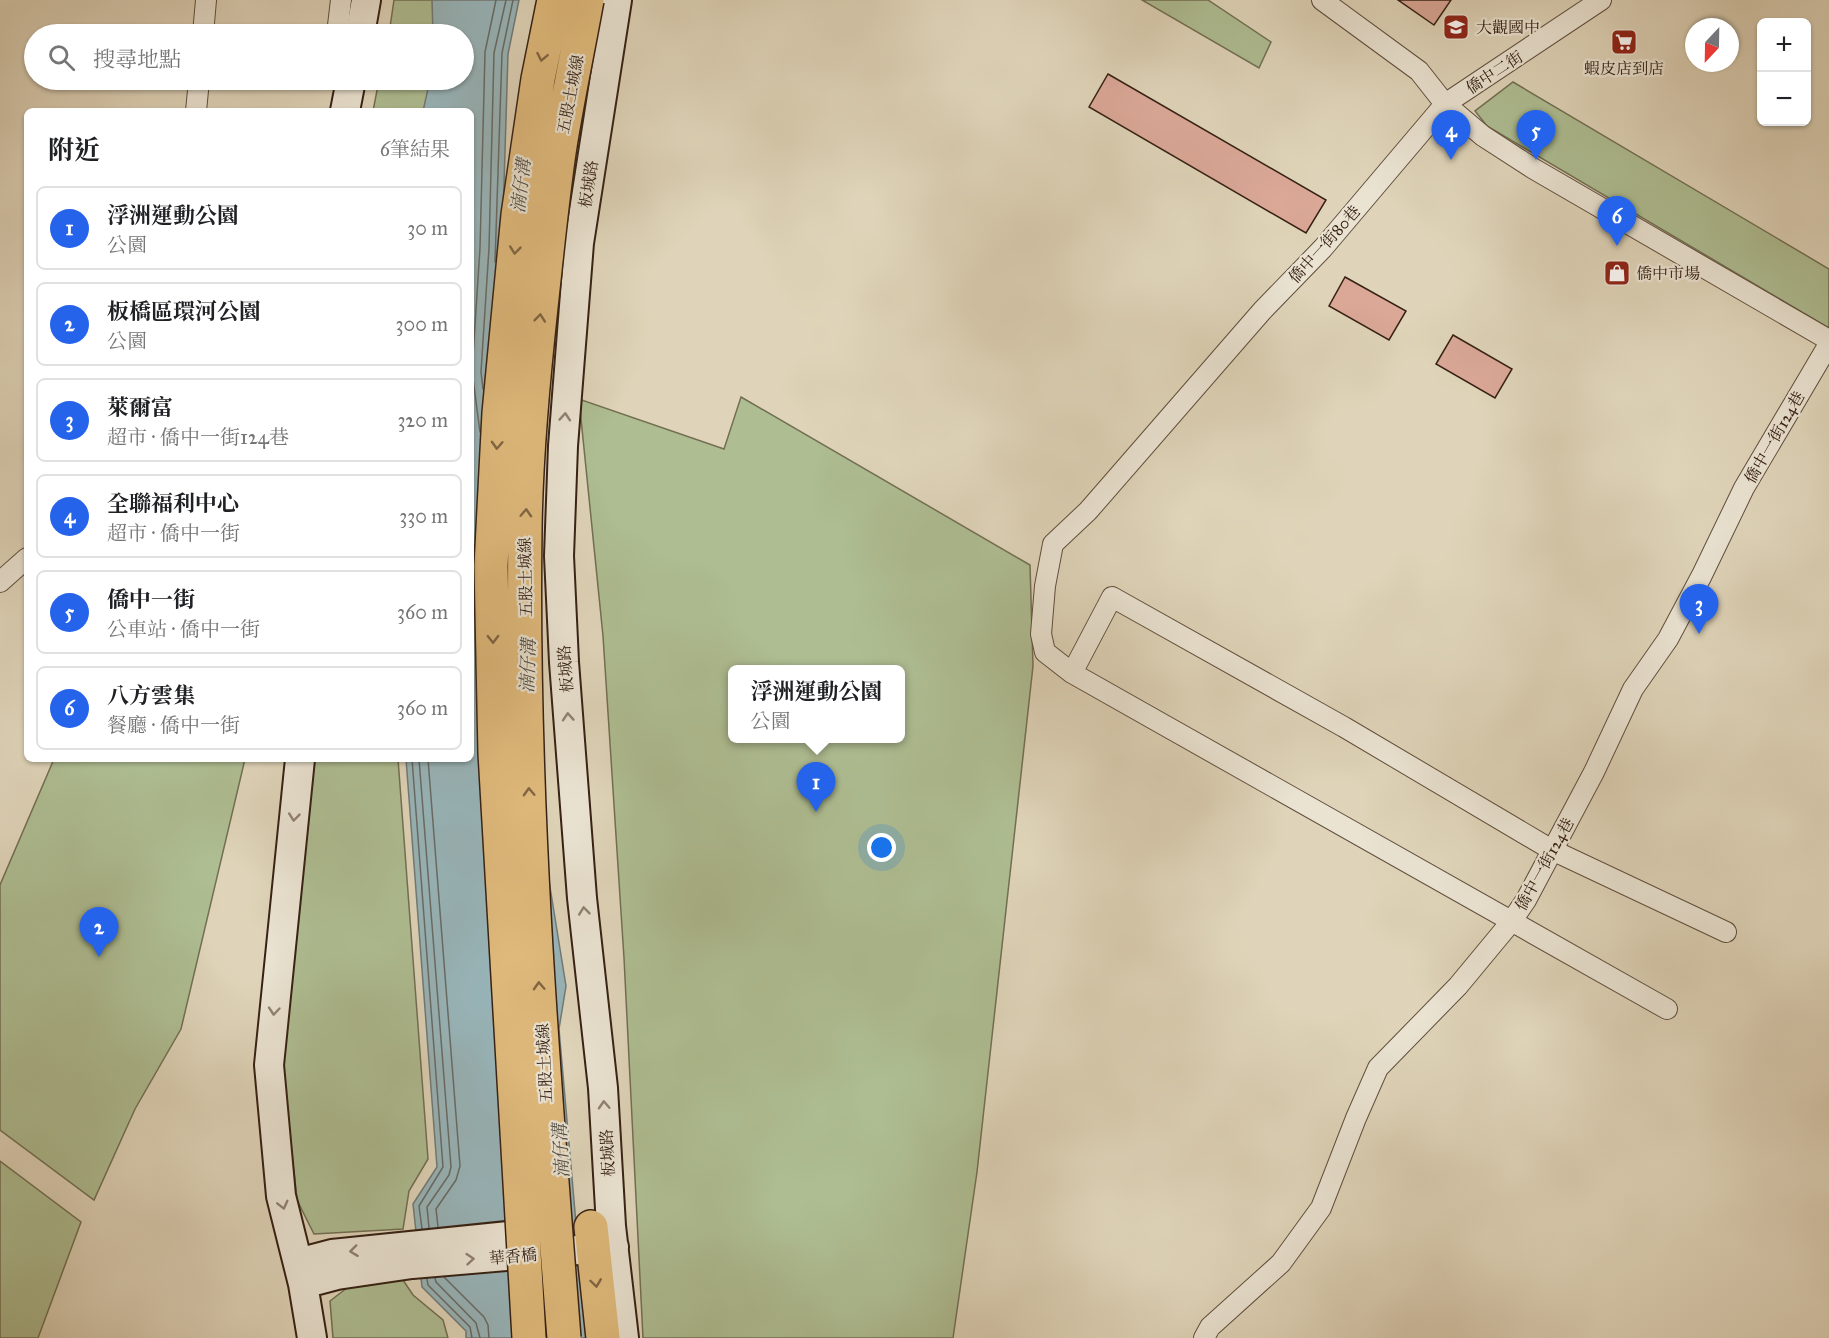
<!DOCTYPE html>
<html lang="zh-TW">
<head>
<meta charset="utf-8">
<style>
  body { margin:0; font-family:"IM FELL Great Primer","Noto Serif TC",serif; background:#f6f6f6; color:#202124 }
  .controls { position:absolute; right:18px; top:18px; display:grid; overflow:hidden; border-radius:9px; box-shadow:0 2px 4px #0004 }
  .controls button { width:54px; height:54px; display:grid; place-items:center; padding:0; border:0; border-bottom:2px solid #e0e0e0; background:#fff; color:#202124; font:30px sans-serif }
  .compass { position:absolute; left:1685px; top:18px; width:54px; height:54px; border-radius:50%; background:#fff; box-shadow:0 2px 4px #0004; rotate:202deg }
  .you { position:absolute; left:882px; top:848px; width:21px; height:21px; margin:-15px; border:4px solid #fff; border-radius:50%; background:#1a73e8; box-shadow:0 0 0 9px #1a73e833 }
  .badge { display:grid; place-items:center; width:39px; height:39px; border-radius:50%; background:#2563eb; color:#fff; font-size:20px; font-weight:700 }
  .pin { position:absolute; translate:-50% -50px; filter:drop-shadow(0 2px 3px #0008) }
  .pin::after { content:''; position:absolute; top:32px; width:21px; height:18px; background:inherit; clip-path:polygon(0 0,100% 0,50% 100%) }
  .popup { position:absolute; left:728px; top:665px; width:177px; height:78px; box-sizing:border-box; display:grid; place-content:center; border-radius:9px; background:#fff; filter:drop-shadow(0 2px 4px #0005); font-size:20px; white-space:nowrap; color:#757577 }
  .popup b { font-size:22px; color:#202124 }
  .popup::after { content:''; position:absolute; left:50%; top:100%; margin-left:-12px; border:12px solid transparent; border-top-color:#fff }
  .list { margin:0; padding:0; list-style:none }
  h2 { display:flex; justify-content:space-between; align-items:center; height:78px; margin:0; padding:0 24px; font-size:26px }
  h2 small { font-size:20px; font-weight:400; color:#757577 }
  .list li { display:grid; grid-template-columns:39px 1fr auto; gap:18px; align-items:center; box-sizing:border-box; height:84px; margin:0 12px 12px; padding:0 12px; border:2px solid #e0e0e0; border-radius:9px }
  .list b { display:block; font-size:22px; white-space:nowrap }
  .list p { margin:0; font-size:20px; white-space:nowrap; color:#757577 }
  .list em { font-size:20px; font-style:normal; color:#757577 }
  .icon { flex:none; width:33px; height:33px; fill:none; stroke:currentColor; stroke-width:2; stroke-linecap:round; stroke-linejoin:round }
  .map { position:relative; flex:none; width:1829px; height:1338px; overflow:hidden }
  .search { position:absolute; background:#fff; box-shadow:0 2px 4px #0004; left:24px; top:24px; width:450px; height:66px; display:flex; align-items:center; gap:15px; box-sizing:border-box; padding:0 21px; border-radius:33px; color:#757577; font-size:22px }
  .panel { position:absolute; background:#fff; box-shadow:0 2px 4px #0004; left:24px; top:108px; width:450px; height:654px; border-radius:9px }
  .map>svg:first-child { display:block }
</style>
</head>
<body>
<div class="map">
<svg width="1829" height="1338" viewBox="0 0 1829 1338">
  <rect width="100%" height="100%" fill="#dfd4b9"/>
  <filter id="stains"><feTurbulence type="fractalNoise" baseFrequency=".00333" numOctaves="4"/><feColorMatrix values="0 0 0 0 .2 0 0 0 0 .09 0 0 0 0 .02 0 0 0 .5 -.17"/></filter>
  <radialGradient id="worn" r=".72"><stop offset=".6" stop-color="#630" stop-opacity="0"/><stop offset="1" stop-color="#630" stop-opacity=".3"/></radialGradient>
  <!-- green -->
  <path fill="#aebd92" stroke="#726f53" stroke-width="1.5" fill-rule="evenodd" d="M394,0h56l-4,34h-57z
    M1142,0h66l63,42 -12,26z
    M379,80h59l-5,31h-60z
    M1513,82l316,187v59l-342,-202 -12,-15z
    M741,397l289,168 3,101 -56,506 -24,166h-310l-19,-380 -21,-322 -24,-237 145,50zM732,670h168v68h-168z
    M54,759h191l-64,270 -46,80 -41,91 -94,-70v-245z
    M311,759h87l30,400 -19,32 -6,38 -89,5 -17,-34 -14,-133z
    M0,1161l81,61 -43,116h-38z
    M403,1280l10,15 30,25 5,18h-115l-3,-37 26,-20z"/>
  <!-- water -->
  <path fill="#98b5ba" stroke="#717a78" stroke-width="1.5" d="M432,0h87l-11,54 -6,195 37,570 27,167 -7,43 27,309h-120v-7l-44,-44 -9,-83 24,-37 -31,-408h65v-648h-48l7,-31h34v-46h-31z"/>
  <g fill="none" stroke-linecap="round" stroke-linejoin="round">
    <!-- shore -->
    <path stroke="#676b67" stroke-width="1.5" d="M495,262l7,-209 11,-53
      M483,389l-2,-17 8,-124 5,-195 12,-53
      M480,432l-8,-61 8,-123 5,-196 11,-52
      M412,759l31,408 -24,39 3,23
      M419,759l32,408 -2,8 -22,32 2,21
      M428,759l32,407 -4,14 -20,29 2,18
      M444,1277l40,40 4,8 1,13
      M435,1278l1,4 40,41 4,15
      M427,1279l1,6 42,42 2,11"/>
  </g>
  <!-- building -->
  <path fill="#dba898" stroke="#362114" stroke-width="1.5" d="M1398,0h53l-17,25z
    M1108,74l218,126 -20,33 -217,-126z
    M1345,277l61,34 -17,29 -60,-34z
    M1453,335l59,34 -17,29 -59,-34z"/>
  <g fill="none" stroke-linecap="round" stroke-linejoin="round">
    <defs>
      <path id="street" d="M1322,0l97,71 26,33 38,32 51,33 295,171
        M1601,0l-156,104 -122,144 -61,63 -174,200 -35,33 -8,42 -4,48 4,18 27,21 595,336
        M203,34l3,-34
        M337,34l4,-34
        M196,111l3,-31
        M0,582l27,-24
        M1072,673l40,-76 232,130 208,123 174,82
        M1204,1338l6,-11 71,-64 40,-55 35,-90 22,-50 80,-82 53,-64 15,-22 68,-128 39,-83 35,-50 34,-64 42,-87 82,-139 3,-2"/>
      <path id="secondary" d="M617,0l-38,243 -16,203 -4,110 5,106 18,236 21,190 8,138 13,112
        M360,34l6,-34
        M345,111l6,-31
        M300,759l-31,306 12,131 22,88 9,54
        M298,1263l34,-9 214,-22
        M303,1284l34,-9 75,-11 202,-17"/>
      <path id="highway" d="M591,1227l12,111"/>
    </defs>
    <!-- street casing -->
    <use href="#street" stroke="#604e3d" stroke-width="22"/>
    <!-- secondary casing -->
    <use href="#secondary" stroke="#362114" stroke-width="32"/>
    <!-- highway casing -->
    <use href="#highway" stroke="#362114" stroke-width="36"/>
    <!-- street -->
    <use href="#street" stroke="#eae3d2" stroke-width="20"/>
    <!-- secondary -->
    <use href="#secondary" stroke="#eae3d2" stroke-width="28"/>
    <!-- highway -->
    <use href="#highway" stroke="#e0ba7c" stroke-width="33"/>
    <defs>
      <path id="highway-bridge" d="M529,1338l-34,-585 -4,-187 8,-153 19,-198 20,-136 16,-79
        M564,1338c-21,-269 -43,-539 -39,-809 1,-74 8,-149 16,-222 6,-54 11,-108 19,-161 8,-49 18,-97 27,-146"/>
    </defs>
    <!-- highway-bridge casing -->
    <use href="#highway-bridge" stroke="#362114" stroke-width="36" stroke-linecap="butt"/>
    <!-- highway-bridge -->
    <use href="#highway-bridge" stroke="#e0ba7c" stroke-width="33"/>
  </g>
  <!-- one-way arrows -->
  <defs><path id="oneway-chevron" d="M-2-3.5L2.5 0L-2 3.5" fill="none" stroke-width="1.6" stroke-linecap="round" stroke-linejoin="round" transform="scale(1.5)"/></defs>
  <g stroke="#826643">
    <use href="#oneway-chevron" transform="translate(542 57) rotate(101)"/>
    <use href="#oneway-chevron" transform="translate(515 250) rotate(96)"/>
    <use href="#oneway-chevron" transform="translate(540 318) rotate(-84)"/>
    <use href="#oneway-chevron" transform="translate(497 445) rotate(93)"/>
    <use href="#oneway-chevron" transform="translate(526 513) rotate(-87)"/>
    <use href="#oneway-chevron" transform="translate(493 639) rotate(89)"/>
    <use href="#oneway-chevron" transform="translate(529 792) rotate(-92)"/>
    <use href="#oneway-chevron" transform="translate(539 986) rotate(-93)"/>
    <use href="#oneway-chevron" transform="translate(596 1283) rotate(82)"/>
  </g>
  <g stroke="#908273">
    <use href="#oneway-chevron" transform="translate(565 417) rotate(-86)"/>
    <use href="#oneway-chevron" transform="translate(568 717) rotate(-94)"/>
    <use href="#oneway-chevron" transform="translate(294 817) rotate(96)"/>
    <use href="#oneway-chevron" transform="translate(584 911) rotate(-96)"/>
    <use href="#oneway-chevron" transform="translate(274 1011) rotate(95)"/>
    <use href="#oneway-chevron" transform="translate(604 1105) rotate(-93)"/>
    <use href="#oneway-chevron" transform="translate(283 1205) rotate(76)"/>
    <use href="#oneway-chevron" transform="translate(354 1251) rotate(173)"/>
    <use href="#oneway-chevron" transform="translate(470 1259) rotate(-5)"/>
  </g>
  <!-- icons -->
  <defs>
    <symbol id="school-square" viewBox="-11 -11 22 22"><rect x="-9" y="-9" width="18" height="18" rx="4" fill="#8f2418" stroke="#eae3d2"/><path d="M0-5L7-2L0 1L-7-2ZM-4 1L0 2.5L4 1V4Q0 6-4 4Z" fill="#fff"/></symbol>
    <symbol id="supermarket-square" viewBox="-11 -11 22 22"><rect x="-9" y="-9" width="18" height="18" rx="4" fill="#8f2418" stroke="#eae3d2"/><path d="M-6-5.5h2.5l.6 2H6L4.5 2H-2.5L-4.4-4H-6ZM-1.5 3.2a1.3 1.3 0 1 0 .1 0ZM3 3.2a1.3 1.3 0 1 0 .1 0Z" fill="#fff"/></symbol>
    <symbol id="shop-square" viewBox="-11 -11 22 22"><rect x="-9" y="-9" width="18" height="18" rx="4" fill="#8f2418" stroke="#eae3d2"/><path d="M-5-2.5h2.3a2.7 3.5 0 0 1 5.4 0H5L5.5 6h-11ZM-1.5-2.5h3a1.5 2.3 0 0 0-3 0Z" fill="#fff"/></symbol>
  </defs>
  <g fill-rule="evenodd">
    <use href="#school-square" x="1441" y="12" width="30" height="30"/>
    <use href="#supermarket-square" x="1609" y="27" width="30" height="30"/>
    <use href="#shop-square" x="1602" y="258" width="30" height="30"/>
  </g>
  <g text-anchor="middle" stroke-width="4.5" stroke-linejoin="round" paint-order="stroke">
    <!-- poi labels -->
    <g font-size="16" fill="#362114" stroke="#eae3d2" text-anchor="start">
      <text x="1476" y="33">大觀國中</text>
      <text x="1624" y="74" text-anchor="middle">蝦皮店到店</text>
      <text x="1636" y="279">僑中市場</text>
    </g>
    <!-- street labels -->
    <g font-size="16" fill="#362114" stroke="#eae3d2">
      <text transform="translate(1494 72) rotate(-33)" y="6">僑中二街</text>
      <text transform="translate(570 94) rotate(-79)" y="6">五股土城線</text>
      <text transform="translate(588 184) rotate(-81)" y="6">板城路</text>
      <text transform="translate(1324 244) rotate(-48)" y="6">僑中一街80巷</text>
      <text transform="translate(1774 437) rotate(-60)" y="6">僑中一街124巷</text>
      <text transform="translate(525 577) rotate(-91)" y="6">五股土城線</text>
      <text transform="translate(565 669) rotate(-94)" y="6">板城路</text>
      <text transform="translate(1544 864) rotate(-61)" y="6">僑中一街124巷</text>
      <text transform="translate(544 1063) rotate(-93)" y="6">五股土城線</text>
      <text transform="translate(607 1153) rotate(-93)" y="6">板城路</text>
      <text transform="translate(513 1256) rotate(-5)" y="6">華香橋</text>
    </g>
    <!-- water labels -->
    <g font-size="18" font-style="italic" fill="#534d46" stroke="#eae3d2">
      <text transform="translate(521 186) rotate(-83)" y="6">湳仔溝</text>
      <text transform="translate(528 666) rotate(-88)" y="6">湳仔溝</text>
      <text transform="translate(561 1151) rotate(-93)" y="6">湳仔溝</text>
    </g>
  </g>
  <rect width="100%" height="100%" filter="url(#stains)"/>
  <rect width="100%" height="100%" fill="url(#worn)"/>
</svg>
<div class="controls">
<button>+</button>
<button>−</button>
</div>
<svg class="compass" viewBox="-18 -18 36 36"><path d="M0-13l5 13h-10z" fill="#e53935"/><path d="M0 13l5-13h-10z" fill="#757577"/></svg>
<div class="you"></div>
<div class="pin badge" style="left:816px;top:812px">1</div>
<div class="popup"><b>浮洲運動公園</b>公園</div>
<div class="pin badge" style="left:99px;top:957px">2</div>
<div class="pin badge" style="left:1699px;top:634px">3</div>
<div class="pin badge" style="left:1451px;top:160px">4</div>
<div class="pin badge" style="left:1536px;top:160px">5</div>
<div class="pin badge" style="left:1617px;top:246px">6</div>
<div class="search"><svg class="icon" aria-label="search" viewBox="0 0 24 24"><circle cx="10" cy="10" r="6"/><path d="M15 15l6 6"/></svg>搜尋地點</div>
<section class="panel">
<h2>附近<small>6筆結果</small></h2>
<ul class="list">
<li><span class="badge">1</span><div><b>浮洲運動公園</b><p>公園</p></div><em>30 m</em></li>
<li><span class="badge">2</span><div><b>板橋區環河公園</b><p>公園</p></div><em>300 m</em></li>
<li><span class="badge">3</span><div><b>萊爾富</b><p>超市 · 僑中一街124巷</p></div><em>320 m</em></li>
<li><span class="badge">4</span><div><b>全聯福利中心</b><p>超市 · 僑中一街</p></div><em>330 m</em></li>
<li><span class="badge">5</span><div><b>僑中一街</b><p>公車站 · 僑中一街</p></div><em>360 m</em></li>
<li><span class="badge">6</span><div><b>八方雲集</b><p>餐廳 · 僑中一街</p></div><em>360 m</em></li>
</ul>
</section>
</div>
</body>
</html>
